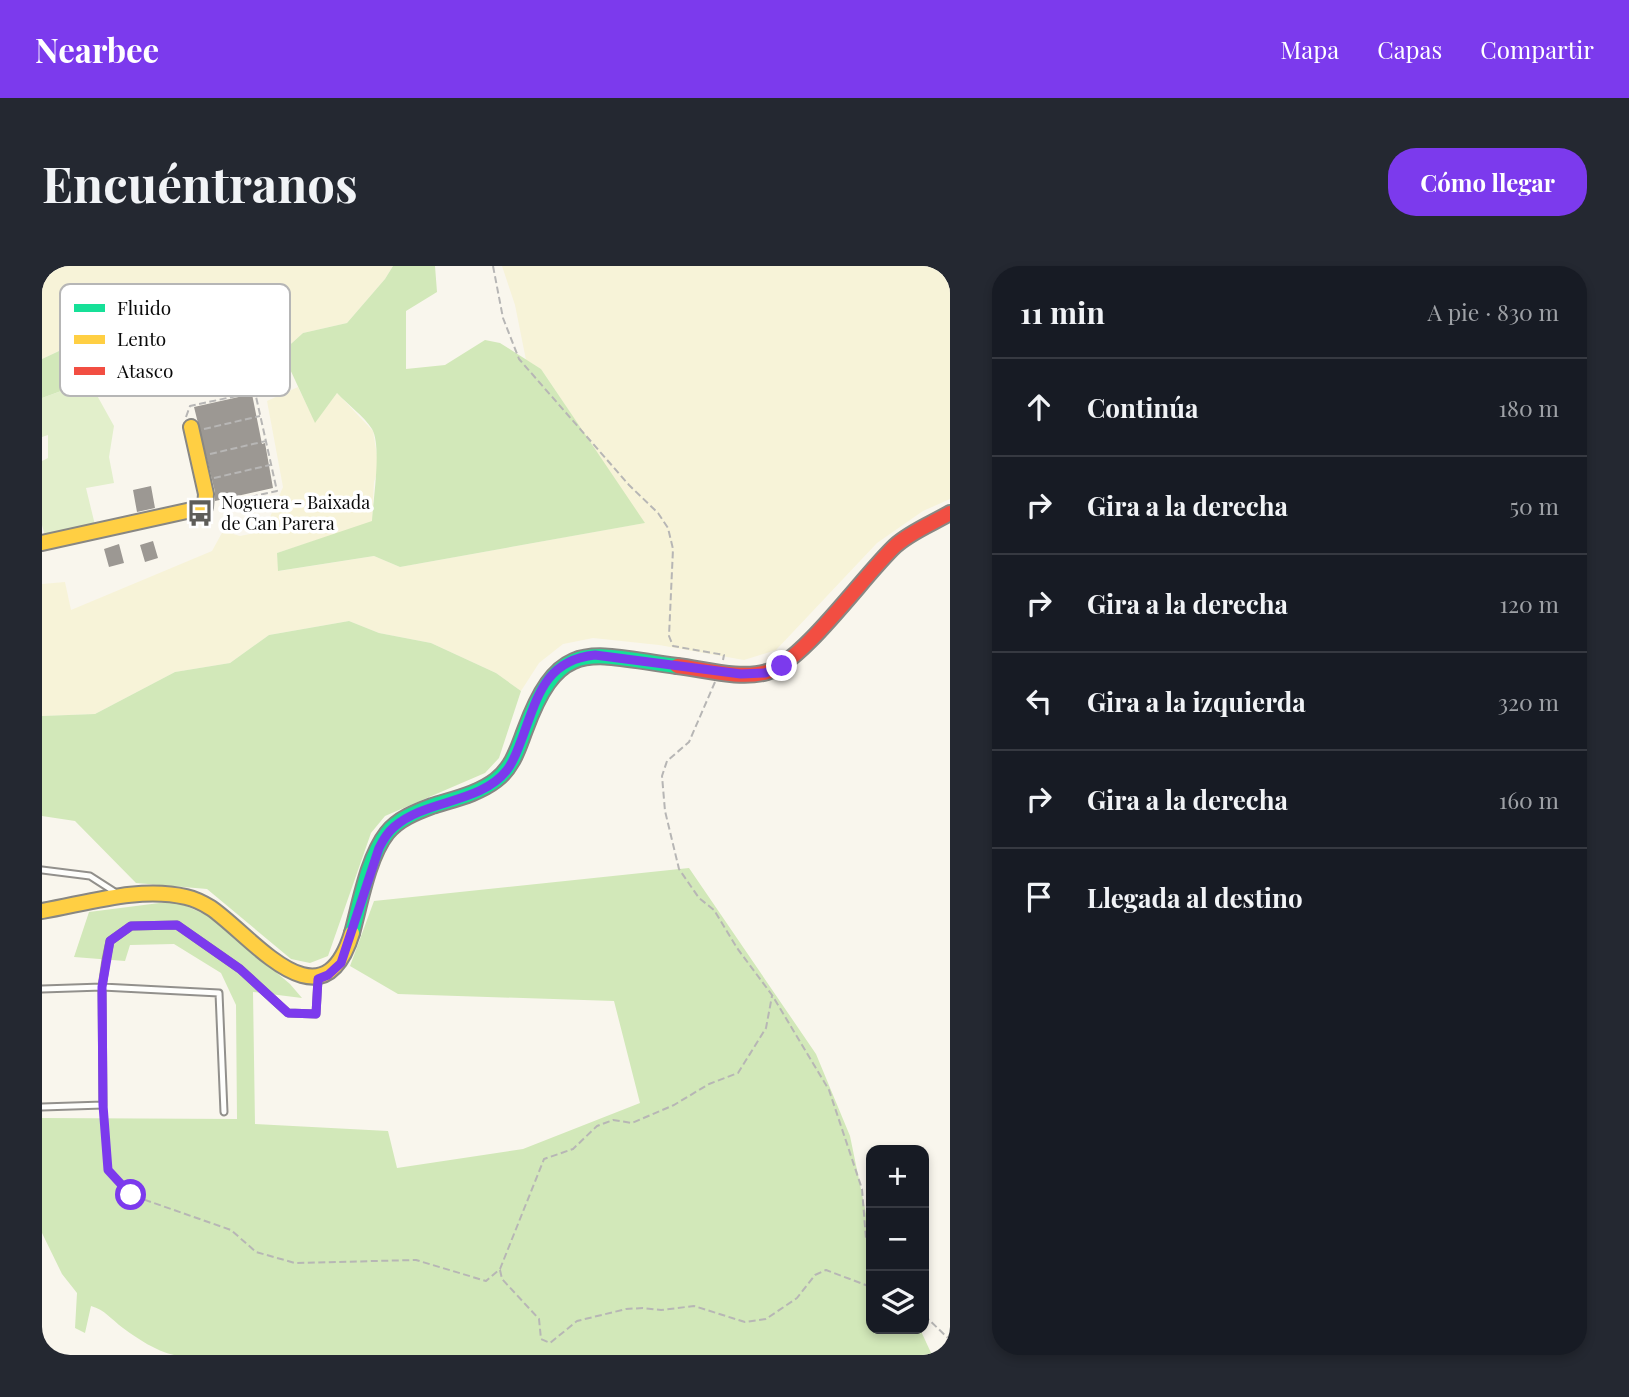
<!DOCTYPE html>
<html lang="es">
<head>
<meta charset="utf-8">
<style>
  body { margin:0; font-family:"Playfair Display",serif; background:#242831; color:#f1f3f6 }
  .controls { position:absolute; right:21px; bottom:21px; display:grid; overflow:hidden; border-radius:14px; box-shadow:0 4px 10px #0003 }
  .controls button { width:63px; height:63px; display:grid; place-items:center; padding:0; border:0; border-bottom:2px solid #363941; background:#171b24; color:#f1f3f6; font:35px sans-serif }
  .stop { position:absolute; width:21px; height:21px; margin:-16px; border:5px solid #7c3aed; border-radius:50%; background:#fff }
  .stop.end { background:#7c3aed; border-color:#fff; box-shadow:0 2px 7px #0008 }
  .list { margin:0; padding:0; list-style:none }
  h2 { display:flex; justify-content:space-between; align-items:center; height:91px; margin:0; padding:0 28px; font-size:30px }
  h2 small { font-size:23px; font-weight:400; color:#9ea1a6 }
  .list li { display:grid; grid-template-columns:46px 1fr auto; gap:21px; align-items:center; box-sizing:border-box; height:98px; padding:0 28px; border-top:2px solid #363941 }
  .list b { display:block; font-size:26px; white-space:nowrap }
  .list em { font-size:23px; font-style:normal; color:#9ea1a6 }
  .icon { flex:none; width:38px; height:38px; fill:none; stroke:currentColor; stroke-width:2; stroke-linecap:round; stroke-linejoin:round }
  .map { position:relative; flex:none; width:908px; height:1089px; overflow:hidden; border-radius:28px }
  header { display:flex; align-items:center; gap:42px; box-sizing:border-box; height:98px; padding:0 35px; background:#7c3aed; color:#fff }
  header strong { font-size:33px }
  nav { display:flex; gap:38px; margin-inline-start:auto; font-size:24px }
  .intro { display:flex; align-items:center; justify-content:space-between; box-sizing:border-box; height:168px; padding:0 42px }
  h1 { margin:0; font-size:49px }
  .button { padding:18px 32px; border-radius:28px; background:#7c3aed; color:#fff; font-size:24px; font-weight:700 }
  main { display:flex; gap:42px; padding:0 42px }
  aside { flex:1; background:#171b24; border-radius:28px; box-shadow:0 4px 10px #0003 }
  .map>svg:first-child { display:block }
</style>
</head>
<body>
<header>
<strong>Nearbee</strong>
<nav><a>Mapa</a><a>Capas</a><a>Compartir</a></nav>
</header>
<div class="intro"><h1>Encuéntranos</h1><a class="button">Cómo llegar</a></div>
<main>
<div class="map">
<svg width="908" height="1089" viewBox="0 0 908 1089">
  <rect width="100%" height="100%" fill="#f9f6ed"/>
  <!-- farmland -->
  <path fill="#f7f3d8" d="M0,0h351l-8,13 -38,44 -44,10 -21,19 -15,18 -15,-5 -21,3 -16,-32 30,-31 -43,3 -20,57 -31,5 -27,-2 -48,-48 1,22 -35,17z
    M460,0h448v233l-27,12 -46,32 -101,107 -32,10 -85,-15 -66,-7 -30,6 -24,19 -18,28 -25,-18 -65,-30 -52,-10 -30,-12 -80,14 -39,28 -55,9 -80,42 -53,2v-132l23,-2 6,28 141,-59 11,-20 17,5 24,-5 19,-44 -16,-86 31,-14 17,35 22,-29 36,38 6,36 -5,15 -2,40 -95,31 2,18 95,-15 26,11 244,-44 -103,-154 -15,-9 -11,-55z"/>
  <!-- green -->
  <path fill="#e2efcb" d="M47,115l25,45 -5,31 5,26 -28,5 9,37 -50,11 -3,-11v-64l6,-3v-23l-6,2v-39z"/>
  <!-- forest -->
  <path fill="#d2e8b9" d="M351,0h42l2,26 -31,19v58l39,-4 40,-25 15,3 41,26 104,154 -245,44 -26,-11 -96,15 -1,-18 95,-32c1,-21 10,-75 0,-92 -8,-13 -24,-24 -35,-36l-22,30 -33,-71 21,-19 44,-10 38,-44z
    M33,53l49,49 -82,30v-39l34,-16z
    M307,355l30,12 52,10 65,30 25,18 -22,67 -14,15 -100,43 -14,17 -43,123 -18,7 -19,-4 -84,-70 -71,-6 -61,-62 -33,-5v-100l53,-2 80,-42 55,-9 39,-28z
    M647,602l127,186 34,82 21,102v91h49l12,26h-758c-18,-4 -36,-16 -51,-27 -12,-9 -18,-18 -32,-22l-6,27 -10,-5 2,-35 -15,-19 -20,-41v-115l195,1 -1,-114 -15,-32 -47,-29 -44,1 -5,16 -51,-4 15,-45 86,-11 36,16 79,67 12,14 -49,-6 2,132 133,7 9,37 126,-19 117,-46 -26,-102 -216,-7 -48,-28 24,-65z"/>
  <!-- building -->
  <path fill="#9c9893" d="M210,128l10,50 3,-1 8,45 -58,13v-9l-21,-85z
    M109,220l4,22 -18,4 -4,-22z
    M111,275l5,17 -13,4 -5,-17z
    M77,278l5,19 -15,4 -5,-18z"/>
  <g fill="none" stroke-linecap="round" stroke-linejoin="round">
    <defs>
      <path id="lane" d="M0,604l48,6 28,18
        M0,723l60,-2 117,6 5,119
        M0,841l61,-2 -1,-118 4,-27 4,-19 21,-15 46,-1 63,44 48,44 28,1 2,-35"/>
      <path id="fast" d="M310,667c8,-29 16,-76 35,-100 11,-14 29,-21 45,-27 22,-7 46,-12 64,-26 17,-13 22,-32 29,-50 35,-95 66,-75 152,-64"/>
      <path id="slow" d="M0,277l163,-36 1,-13 -15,-67
        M0,645c46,-8 98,-25 144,-14 9,2 17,6 25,11 42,29 111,123 141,25"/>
      <path id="jam" d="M635,400c27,3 63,14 90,6 36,-10 97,-97 128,-126 15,-14 38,-23 55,-33"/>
    </defs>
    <!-- lane casing -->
    <use href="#lane" stroke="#92908c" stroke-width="9"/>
    <!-- fast casing -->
    <use href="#fast" stroke="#888783" stroke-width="18"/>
    <!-- slow casing -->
    <use href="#slow" stroke="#888783" stroke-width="18"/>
    <!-- jam casing -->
    <use href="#jam" stroke="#888783" stroke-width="18"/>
    <!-- path -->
    <path stroke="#b7b6b5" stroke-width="2" stroke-dasharray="7 3.5" stroke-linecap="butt" d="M451,0l10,52 16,41 110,126 29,28 10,15 5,21 -4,87 4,10 51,9 -1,5
      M144,151l4,-11 65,-14 22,99 -58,13
      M162,163l56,-13
      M168,188l56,-13
      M172,212l56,-13
      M673,416l-26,60 -22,19 -5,15 3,35 14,58 20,29 15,12 23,38 35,47 57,95 33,99 4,50 5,10
      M61,847l5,56 23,26 100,35 25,22 39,11 121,-3 70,21 14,-12 44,-110 29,-10 24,-23 16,-6 19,3 42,-18 35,-21 29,-11 28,-45 6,-32
      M458,1004l2,9 37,40 2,20 9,4 27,-22 49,-12 17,-1 18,2 33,-4 51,16 21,-3 31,-21 18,-23 11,-5 45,17
      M882,1049l26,25"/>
    <!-- lane -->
    <use href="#lane" stroke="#fefefc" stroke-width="5"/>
    <!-- fast -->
    <use href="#fast" stroke="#16e098" stroke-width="14"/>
    <!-- slow -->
    <use href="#slow" stroke="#ffcf43" stroke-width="14"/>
    <!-- jam -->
    <use href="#jam" stroke="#f24e42" stroke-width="14"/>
  </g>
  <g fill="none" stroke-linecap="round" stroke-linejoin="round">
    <!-- route -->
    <path stroke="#7c3aed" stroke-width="9" d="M89,929l-23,-25 -5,-65 -1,-118 8,-46 21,-15 46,-1 63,44 48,44 28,1 2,-35 10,-4 13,-12 38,-115c4,-8 8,-15 15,-21 32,-28 86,-23 113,-57 7,-9 10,-19 14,-29 16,-42 23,-81 74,-86l146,19 24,-1 17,-7"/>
  </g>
  <!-- icons -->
  <defs>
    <symbol id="bus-bare" viewBox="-9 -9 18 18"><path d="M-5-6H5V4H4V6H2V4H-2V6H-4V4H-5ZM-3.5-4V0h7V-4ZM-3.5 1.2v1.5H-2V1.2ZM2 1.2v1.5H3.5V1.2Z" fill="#5e5d59" stroke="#fff" stroke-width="2.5" paint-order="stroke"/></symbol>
  </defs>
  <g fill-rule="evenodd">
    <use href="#bus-bare" x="139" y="228" width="38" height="38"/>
  </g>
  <g text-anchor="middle" stroke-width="7" stroke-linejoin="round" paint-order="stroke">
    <!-- poi labels -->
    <g font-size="18" fill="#0a0a0a" stroke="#fff" text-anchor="start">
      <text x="179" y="243">Noguera - Baixada<tspan x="179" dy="21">de Can Parera</tspan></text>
    </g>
  </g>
  <!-- legend -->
  <rect x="18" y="18" width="230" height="112" rx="10" fill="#fff" stroke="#b6b6b6" stroke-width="2"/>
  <rect x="32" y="38" width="31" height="8" fill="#16e098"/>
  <rect x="32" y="69" width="31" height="9" fill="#ffcf43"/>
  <rect x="32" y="101" width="31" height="8" fill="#f24e42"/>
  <g font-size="19" fill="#0a0a0a">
    <text x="75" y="49">Fluido</text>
    <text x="75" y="80">Lento</text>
    <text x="75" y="112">Atasco</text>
  </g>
</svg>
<div class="controls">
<button>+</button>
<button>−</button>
<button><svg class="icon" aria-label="layers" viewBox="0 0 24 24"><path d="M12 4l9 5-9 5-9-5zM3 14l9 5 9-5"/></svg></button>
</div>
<div class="stop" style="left:89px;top:929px"></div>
<div class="stop end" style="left:740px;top:400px"></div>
</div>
<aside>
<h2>11 min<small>A pie · 830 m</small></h2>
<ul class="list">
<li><svg class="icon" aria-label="ahead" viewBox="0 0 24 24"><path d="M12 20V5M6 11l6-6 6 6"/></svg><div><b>Continúa</b></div><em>180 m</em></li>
<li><svg class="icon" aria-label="right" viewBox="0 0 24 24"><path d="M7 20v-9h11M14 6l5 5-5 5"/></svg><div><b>Gira a la derecha</b></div><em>50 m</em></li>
<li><svg class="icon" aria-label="right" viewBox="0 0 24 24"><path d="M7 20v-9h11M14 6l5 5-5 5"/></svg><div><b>Gira a la derecha</b></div><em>120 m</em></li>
<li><svg class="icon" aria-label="left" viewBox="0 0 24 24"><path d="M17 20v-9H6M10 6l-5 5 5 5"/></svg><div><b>Gira a la izquierda</b></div><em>320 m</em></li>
<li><svg class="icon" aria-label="right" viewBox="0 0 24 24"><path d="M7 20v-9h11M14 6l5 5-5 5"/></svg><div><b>Gira a la derecha</b></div><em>160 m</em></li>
<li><svg class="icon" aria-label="arrive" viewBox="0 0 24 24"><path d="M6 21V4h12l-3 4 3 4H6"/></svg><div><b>Llegada al destino</b></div></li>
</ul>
</aside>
</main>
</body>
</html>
